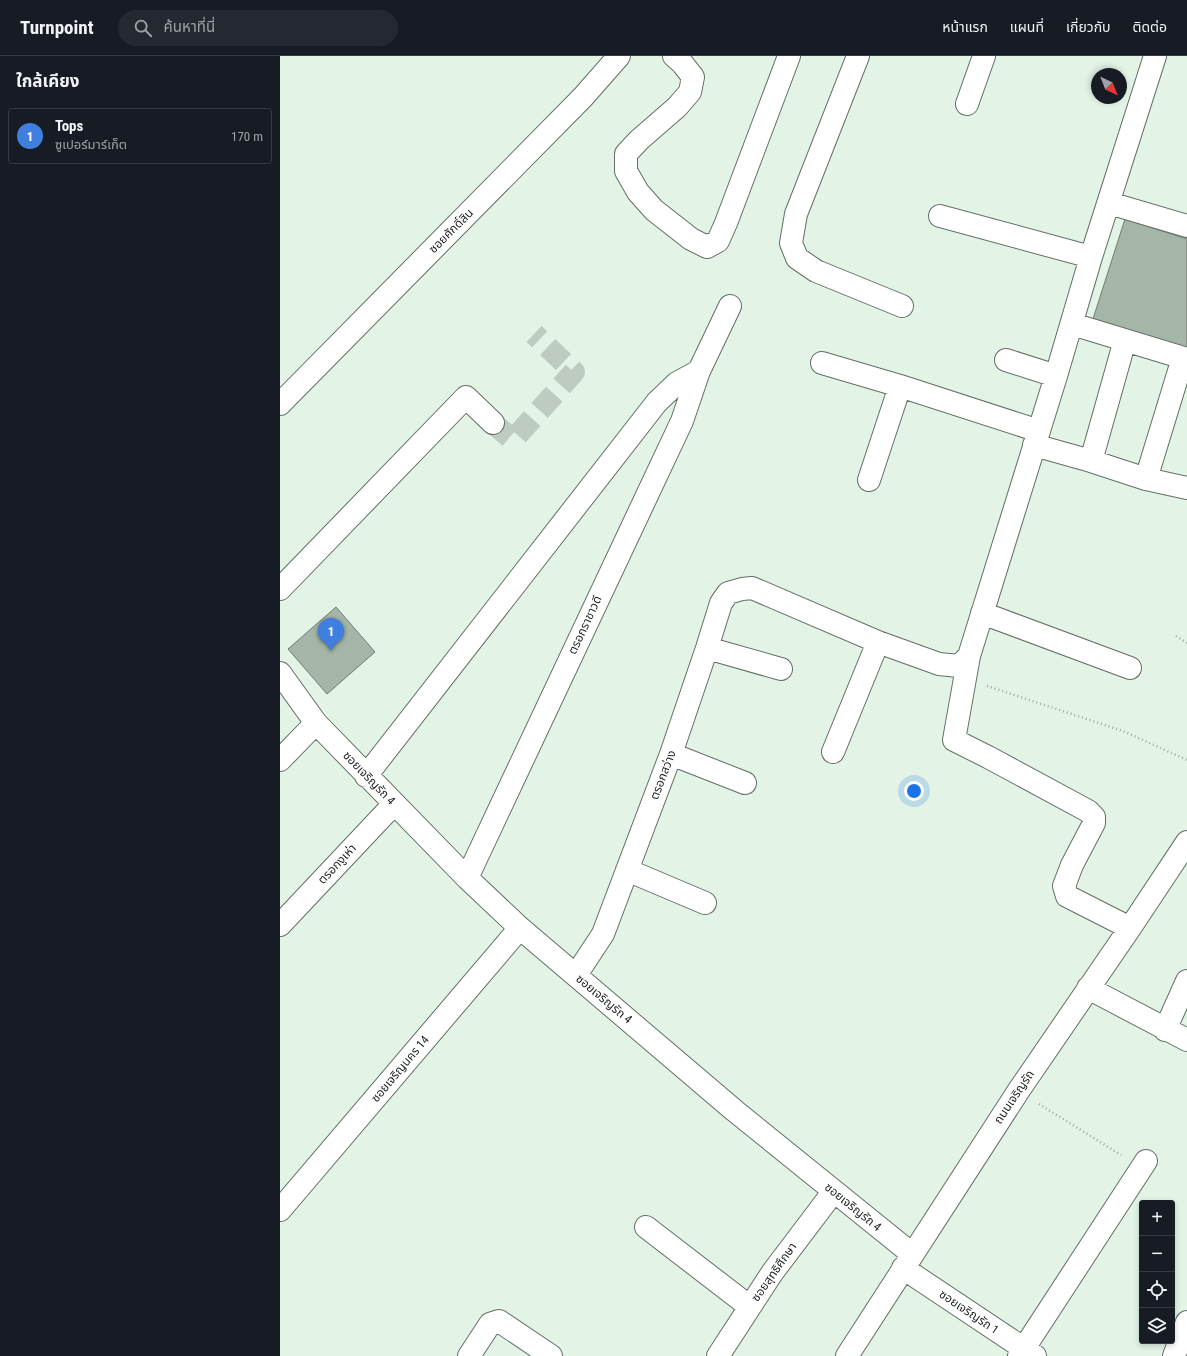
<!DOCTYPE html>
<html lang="th">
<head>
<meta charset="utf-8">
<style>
  body { margin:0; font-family:"Roboto Condensed","Noto Sans Thai",sans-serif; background:#242831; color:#f1f3f6 }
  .controls { position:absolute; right:12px; bottom:12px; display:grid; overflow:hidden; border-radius:4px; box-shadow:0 2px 6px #0003 }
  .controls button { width:36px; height:36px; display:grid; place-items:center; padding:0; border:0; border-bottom:1px solid #363941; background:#171b24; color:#f1f3f6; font:20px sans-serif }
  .compass { position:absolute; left:811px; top:12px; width:36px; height:36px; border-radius:50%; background:#171b24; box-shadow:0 2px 6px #0003; rotate:137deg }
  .you { position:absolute; left:634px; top:735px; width:14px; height:14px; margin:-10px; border:3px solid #fff; border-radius:50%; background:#1a73e8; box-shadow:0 0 0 6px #1a73e833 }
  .badge { display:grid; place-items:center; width:26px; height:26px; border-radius:50%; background:#0f766e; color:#fff; font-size:13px; font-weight:700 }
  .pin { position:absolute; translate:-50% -33px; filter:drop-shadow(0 1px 2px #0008) }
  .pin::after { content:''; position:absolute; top:21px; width:14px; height:12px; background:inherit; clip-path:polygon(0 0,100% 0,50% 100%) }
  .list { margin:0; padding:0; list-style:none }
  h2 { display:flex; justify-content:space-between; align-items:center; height:52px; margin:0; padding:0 16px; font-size:17px }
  h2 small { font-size:13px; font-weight:400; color:#9ea1a6 }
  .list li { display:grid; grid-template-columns:26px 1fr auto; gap:12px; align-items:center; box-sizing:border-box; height:56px; margin:0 8px 8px; padding:0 8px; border:1px solid #363941; border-radius:4px }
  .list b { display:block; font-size:15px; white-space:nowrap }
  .list p { margin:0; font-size:13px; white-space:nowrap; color:#9ea1a6 }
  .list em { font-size:13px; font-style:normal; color:#9ea1a6 }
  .icon { flex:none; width:22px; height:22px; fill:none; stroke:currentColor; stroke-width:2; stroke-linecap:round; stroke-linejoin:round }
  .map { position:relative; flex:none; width:907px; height:1300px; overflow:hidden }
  header { display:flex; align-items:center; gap:24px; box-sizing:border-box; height:56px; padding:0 20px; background:#171b24; border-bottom:1px solid #363941 }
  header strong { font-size:19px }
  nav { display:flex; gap:22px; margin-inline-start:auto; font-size:14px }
  .search { width:280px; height:36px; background:#242831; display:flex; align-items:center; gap:10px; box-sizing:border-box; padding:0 14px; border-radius:22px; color:#9ea1a6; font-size:15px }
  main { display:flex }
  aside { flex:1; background:#171b24 }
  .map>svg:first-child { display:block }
</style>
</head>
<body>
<header>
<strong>Turnpoint</strong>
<div class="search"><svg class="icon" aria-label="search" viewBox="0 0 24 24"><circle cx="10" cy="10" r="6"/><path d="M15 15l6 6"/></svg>ค้นหาที่นี่</div>
<nav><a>หน้าแรก</a><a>แผนที่</a><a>เกี่ยวกับ</a><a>ติดต่อ</a></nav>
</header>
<main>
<aside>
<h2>ใกล้เคียง<small></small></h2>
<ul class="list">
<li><span class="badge" style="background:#3f7fe0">1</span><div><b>Tops</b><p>ซูเปอร์มาร์เก็ต</p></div><em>170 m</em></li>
</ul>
</aside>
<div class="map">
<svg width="907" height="1300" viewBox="0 0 907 1300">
  <rect width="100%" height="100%" fill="#e3f4e7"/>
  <!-- building -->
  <path fill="#a5b5a8" stroke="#6e7d71" d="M845,163l62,20v113l-95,-30z
    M56,551l39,45 -48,42 -39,-45z"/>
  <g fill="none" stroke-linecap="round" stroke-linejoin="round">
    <!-- minor-tunnel -->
    <path stroke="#bdcbc0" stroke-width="22" stroke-dasharray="22 11" stroke-linecap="butt" d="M213,367l20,17 61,-68 -40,-38"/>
    <defs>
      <path id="minor" d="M394,0l8,7 11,14 -3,15 -13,15 -38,33 -13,14v17l12,21 16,18 37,29 16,8 11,-6 8,-18 63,-167
        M578,0l-62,158 -5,29 6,15 19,13 86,35
        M687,48l17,-48
        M829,147l78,23
        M660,160l151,41
        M792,268l115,35
        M726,304l50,16
        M542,307l78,23
        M0,348l303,-307 36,-41
        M754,389l57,16 55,18 41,9
        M811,405l34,-121
        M866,423l37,-121
        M589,424l31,-94 139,45
        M0,533l186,-192 27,26
        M702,557l148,55
        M427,592l74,21
        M689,600l-15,84 34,17 100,54 6,6v6l-22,42 -8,21 3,10 63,32
        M0,617l36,50 151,155 53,50 215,183 177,143
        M553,696l45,-110
        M391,698l74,29
        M0,704l36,-37
        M86,720l291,-374 20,-19 22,-12
        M347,814l78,33
        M187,822l215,-457 17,-50 31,-65
        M0,869l114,-121
        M296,919l27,-41 68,-180 36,-106 14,-45 7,-10 14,-4 10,-1 126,54 61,22 20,2 10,-10 87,-280 35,-119 64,-201
        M808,932l99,52
        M885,974l22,-49
        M0,1154l240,-282
        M366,1171l104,80
        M623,1212l132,88
        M189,1300l21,-32 9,-3 52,35
        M438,1300l54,-83 62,-82
        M567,1300l172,-266 111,-162 57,-86
        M739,1300l127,-195
        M894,1300l13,-34"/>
    </defs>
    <!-- minor casing -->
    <use href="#minor" stroke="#616f64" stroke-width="24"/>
    <!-- path -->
    <path stroke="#9ba89e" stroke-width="2.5" stroke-dasharray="1 3" stroke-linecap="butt" d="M896,580l11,7
      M707,630l136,45 64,29
      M759,1048l82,51"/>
    <!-- minor -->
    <use href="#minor" stroke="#fff" stroke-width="22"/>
  </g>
  <g text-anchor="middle" stroke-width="3" stroke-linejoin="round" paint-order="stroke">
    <!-- street labels -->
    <g font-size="12" fill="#232925" stroke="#fff">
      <text transform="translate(171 175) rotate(-45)" y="4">ซอยศักดิ์สิน</text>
      <text transform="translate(305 569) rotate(-65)" y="4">ตรอกราชาวดี</text>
      <text transform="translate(383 719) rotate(-69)" y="4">ตรอกสว่าง</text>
      <text transform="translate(89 722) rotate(46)" y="4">ซอยเจริญรัถ 4</text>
      <text transform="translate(57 808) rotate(-47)" y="4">ตรอกงูเห่า</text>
      <text transform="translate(324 943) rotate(40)" y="4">ซอยเจริญรัถ 4</text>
      <text transform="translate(120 1013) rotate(-50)" y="4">ซอยเจริญนคร 14</text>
      <text transform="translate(734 1041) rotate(-56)" y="4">ถนนเจริญรัถ</text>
      <text transform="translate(573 1151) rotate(39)" y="4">ซอยเจริญรัถ 4</text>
      <text transform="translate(494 1216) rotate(-55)" y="4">ซอยสุทธิศึกษา</text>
      <text transform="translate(689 1256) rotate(34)" y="4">ซอยเจริญรัถ 1</text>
    </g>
  </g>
</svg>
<div class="controls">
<button>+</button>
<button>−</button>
<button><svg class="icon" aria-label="locate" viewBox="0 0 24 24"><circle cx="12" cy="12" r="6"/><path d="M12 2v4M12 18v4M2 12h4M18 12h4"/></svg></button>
<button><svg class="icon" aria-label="layers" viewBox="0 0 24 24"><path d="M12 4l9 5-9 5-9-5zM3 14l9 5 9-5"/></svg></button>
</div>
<svg class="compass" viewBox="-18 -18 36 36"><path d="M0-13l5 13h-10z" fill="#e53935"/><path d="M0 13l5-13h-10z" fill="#9ea1a6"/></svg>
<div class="you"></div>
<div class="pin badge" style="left:51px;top:595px;background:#3f7fe0">1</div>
</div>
</main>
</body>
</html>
